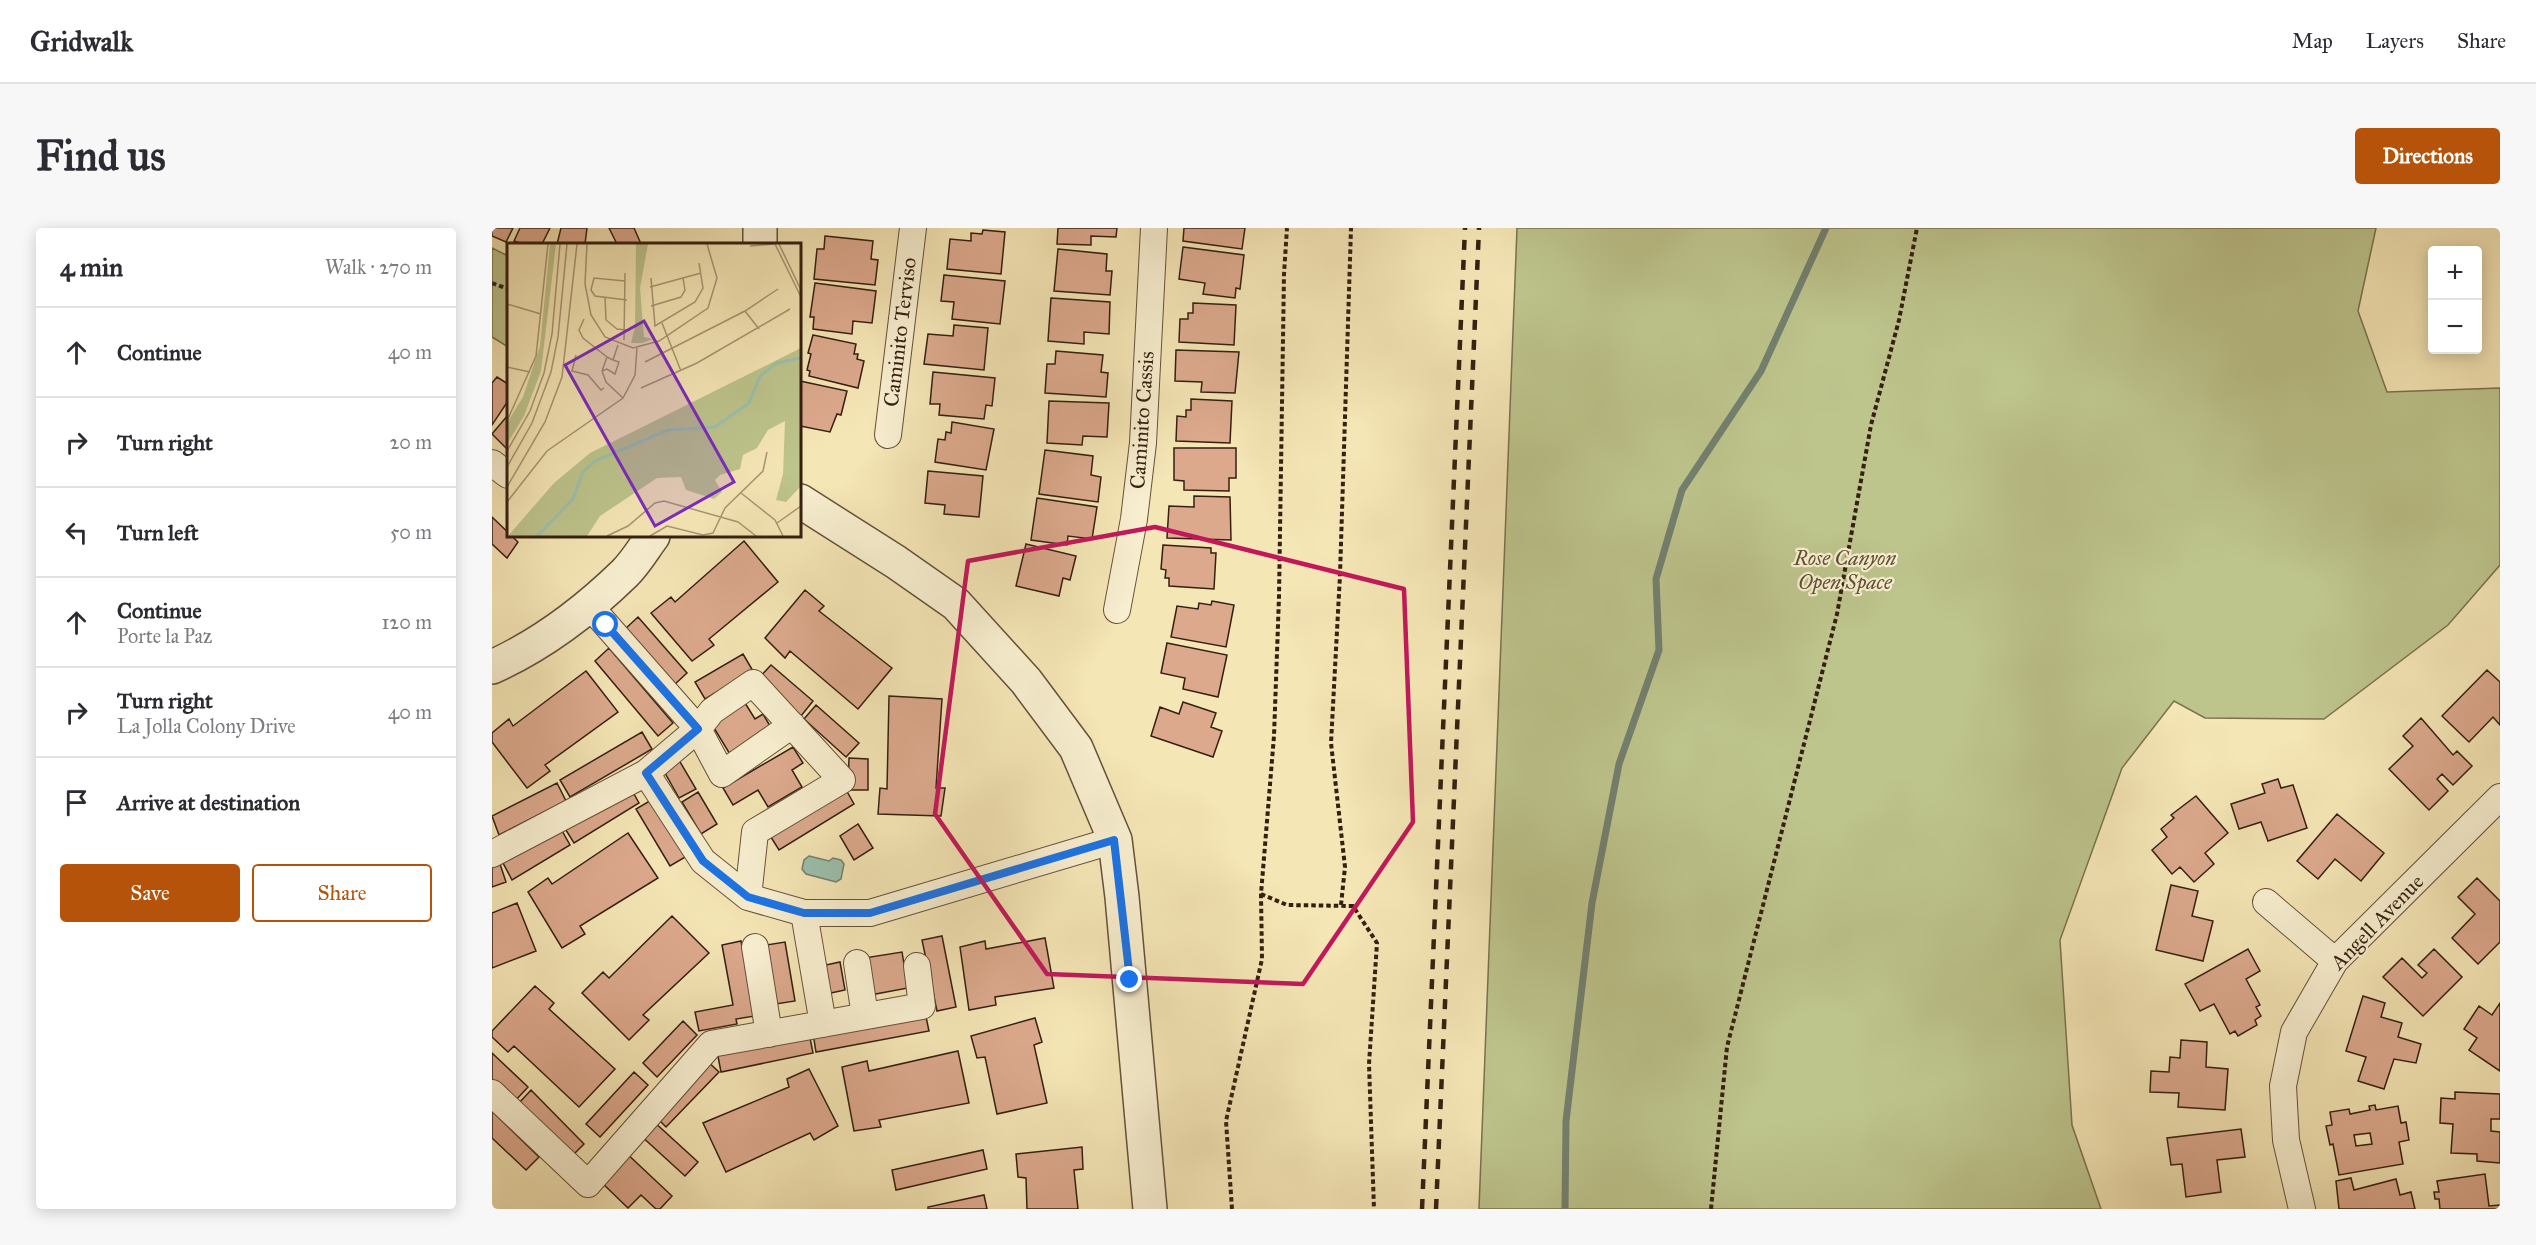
<!DOCTYPE html>
<html lang="en">
<head>
<meta charset="utf-8">
<style>
  body { margin:0; font-family:"IM FELL Great Primer",serif; background:#f7f7f7; color:#2b2b33 }
  .controls { position:absolute; right:18px; top:18px; display:grid; overflow:hidden; border-radius:6px; box-shadow:0 3px 15px #0003 }
  .controls button { width:54px; height:54px; display:grid; place-items:center; padding:0; border:0; border-bottom:2px solid #e1e1e2; background:#fff; color:#2b2b33; font:30px sans-serif }
  .stop { position:absolute; width:18px; height:18px; margin:-14px; border:4px solid #1a73e8; border-radius:50%; background:#fff }
  .stop.end { background:#1a73e8; border-color:#fff; box-shadow:0 2px 6px #0008 }
  .list { margin:0; padding:0; list-style:none }
  h2 { display:flex; justify-content:space-between; align-items:center; height:78px; margin:0; padding:0 24px; font-size:26px }
  h2 small { font-size:20px; font-weight:400; color:#7c7c81 }
  .list li { display:grid; grid-template-columns:39px 1fr auto; gap:18px; align-items:center; box-sizing:border-box; height:90px; padding:0 24px; border-top:2px solid #e1e1e2 }
  .list b { display:block; font-size:22px; white-space:nowrap }
  .list p { margin:0; font-size:20px; white-space:nowrap; color:#7c7c81 }
  .list em { font-size:20px; font-style:normal; color:#7c7c81 }
  .actions { display:flex; gap:12px; padding:18px 24px }
  .actions a { flex:1; padding:14px 0; border:2px solid #b45309; border-radius:6px; text-align:center; font-size:21px; color:#b45309 }
  .actions .main { background:#b45309; color:#fff }
  .icon { flex:none; width:33px; height:33px; fill:none; stroke:currentColor; stroke-width:2; stroke-linecap:round; stroke-linejoin:round }
  .map { position:relative; flex:none; width:2008px; height:981px; overflow:hidden; border-radius:6px }
  header { display:flex; align-items:center; gap:36px; box-sizing:border-box; height:84px; padding:0 30px; background:#fff; border-bottom:2px solid #e1e1e2 }
  header strong { font-size:28px }
  nav { display:flex; gap:33px; margin-inline-start:auto; font-size:21px }
  .intro { display:flex; align-items:center; justify-content:space-between; box-sizing:border-box; height:144px; padding:0 36px }
  h1 { margin:0; font-size:42px }
  .button { padding:15px 27px; border-radius:6px; background:#b45309; color:#fff; font-size:21px; font-weight:700 }
  main { display:flex; gap:36px; padding:0 36px }
  aside { flex:1; background:#fff; border-radius:6px; box-shadow:0 3px 15px #0003 }
  .map>svg:first-child { display:block }
</style>
</head>
<body>
<header>
<strong>Gridwalk</strong>
<nav><a>Map</a><a>Layers</a><a>Share</a></nav>
</header>
<div class="intro"><h1>Find us</h1><a class="button">Directions</a></div>
<main>
<aside>
<h2>4 min<small>Walk · 270 m</small></h2>
<ul class="list">
<li><svg class="icon" aria-label="ahead" viewBox="0 0 24 24"><path d="M12 20V5M6 11l6-6 6 6"/></svg><div><b>Continue</b></div><em>40 m</em></li>
<li><svg class="icon" aria-label="right" viewBox="0 0 24 24"><path d="M7 20v-9h11M14 6l5 5-5 5"/></svg><div><b>Turn right</b></div><em>20 m</em></li>
<li><svg class="icon" aria-label="left" viewBox="0 0 24 24"><path d="M17 20v-9H6M10 6l-5 5 5 5"/></svg><div><b>Turn left</b></div><em>50 m</em></li>
<li><svg class="icon" aria-label="ahead" viewBox="0 0 24 24"><path d="M12 20V5M6 11l6-6 6 6"/></svg><div><b>Continue</b><p>Porte la Paz</p></div><em>120 m</em></li>
<li><svg class="icon" aria-label="right" viewBox="0 0 24 24"><path d="M7 20v-9h11M14 6l5 5-5 5"/></svg><div><b>Turn right</b><p>La Jolla Colony Drive</p></div><em>40 m</em></li>
<li><svg class="icon" aria-label="arrive" viewBox="0 0 24 24"><path d="M6 21V4h12l-3 4 3 4H6"/></svg><div><b>Arrive at destination</b></div></li>
</ul>
<div class="actions"><a class="main">Save</a><a>Share</a></div>
</aside>
<div class="map">
<svg width="2008" height="981" viewBox="0 0 2008 981">
  <rect width="100%" height="100%" fill="#f5e6b6"/>
  <filter id="stains"><feTurbulence type="fractalNoise" baseFrequency=".00333" numOctaves="4"/><feColorMatrix values="0 0 0 0 .2 0 0 0 0 .09 0 0 0 0 .02 0 0 0 .5 -.17"/></filter>
  <radialGradient id="worn" r=".72"><stop offset=".6" stop-color="#630" stop-opacity="0"/><stop offset="1" stop-color="#630" stop-opacity=".3"/></radialGradient>
  <!-- green -->
  <path fill="#bdc48c" stroke="#79724e" stroke-width="1.5" d="M1025,0h859l-18,83 29,81 113,-4v177l-52,60 -124,94 -119,-1 -31,-17 -52,67 -62,172 12,185 29,84h-622z
    M0,20l16,8v91l-16,-10z"/>
  <!-- water -->
  <path fill="#9cc0ad" stroke="#73806f" stroke-width="1.5" d="M317,628l20,5 4,-3 8,2 3,4 -3,15 -5,3 -30,-8 -4,-5 2,-9z"/>
  <g fill="none" stroke-linecap="round" stroke-linejoin="round">
    <!-- stream -->
    <path stroke="#73806f" stroke-width="7" d="M1073,981l1,-88 26,-218 27,-139 40,-114 -3,-71 26,-89 79,-119 65,-143"/>
  </g>
  <!-- building -->
  <path fill="#dca98d" stroke="#351f11" stroke-width="1.5" fill-rule="evenodd" d="M0,0h21l-7,14 -14,-6z
    M28,0h30l-8,16h-18l-10,-3z
    M69,0h26l-2,16h-28z
    M117,0h25l7,16h-24z
    M566,0h59l-1,9 -25,-1v9l-34,-1z
    M692,0h61l-3,21 -59,-8z
    M491,2l22,2 -4,42 -54,-5 3,-30 21,2v-8l11,1z
    M333,8l48,5 -2,18 7,1 -3,25 -61,-6 3,-30h7z
    M691,19l61,8 -4,34 -4,-1 -1,10 -32,-4 2,-11 -26,-4z
    M566,21l49,5 -1,17h6l-2,24 -56,-4z
    M452,47l61,6 -5,43 -48,-5 2,-17 -13,-1z
    M323,55l61,8 -4,32 -19,-2 -1,13 -39,-5 1,-12h-4z
    M559,70l59,4 -1,32 -25,-2v12l-36,-3z
    M701,75l43,2 -2,40 -55,-3 1,-23h8v-6h5z
    M462,97l34,3 -4,42 -60,-6 4,-30 25,2z
    M321,107l43,9 -2,10h4l-1,5 7,2 -6,27 -49,-12 1,-5 -3,-1 4,-16 -3,-1z
    M684,122l63,2 -4,41 -34,-1 1,-10 -27,-1z
    M564,123l47,4 -2,17 7,1 -2,24 -61,-4 2,-29h8z
    M441,144l62,6 -3,28 -6,-1 -2,14 -45,-4 1,-11h-10z
    M5,149l11,7v17l-16,24v-42z
    M308,153l47,10 -6,24 -4,-1 -7,18 -30,-6z
    M699,171l41,2 -2,42 -54,-2 1,-25 9,1v-7h5z
    M557,173l60,2 -2,34 -24,-1 -1,9 -35,-2z
    M16,187v35l-16,-16z
    M460,194l42,7 -8,41 -51,-8 3,-23 7,1 1,-8 5,1z
    M682,220h62v30h-7v13l-45,-1v-9l-10,-1z
    M553,222l48,6 -2,19 10,2 -3,25 -59,-8z
    M436,243l55,5 -4,41 -35,-3 1,-9 -20,-2z
    M702,268l36,1 1,43 -64,-2 2,-32 25,1z
    M545,270l60,9 -5,32 -24,-3 -1,9 -36,-5z
    M0,289l26,25 -11,16 -15,-14z
    M252,313l34,41 -69,57 5,6 -22,16 -41,-48 20,-16 4,5z
    M534,316l50,12 -6,24 -7,-2 -4,18 -43,-10z
    M671,317l48,3v5h5l-2,36 -45,-3v-8h-4l1,-8 -5,-1z
    M313,362l19,16 -5,5 73,57 -34,41 -68,-58 -5,7 -20,-20z
    M720,373l22,4 -8,42 -55,-10 6,-31 21,3 1,-6 12,2z
    M146,389l49,56 -14,13 -49,-56z
    M675,415l60,12 -9,42 -35,-8 2,-11 -24,-5z
    M117,420l64,75 -15,13 -63,-75z
    M251,426l10,17 -48,28 -10,-17z
    M279,437l42,36 -12,15 -43,-37z
    M1995,442l13,12v43l-7,-8 -24,25 -27,-26z
    M94,443l32,41 -73,53 5,6 -23,17 -35,-46v-9l17,-14 4,7z
    M397,468l53,3 -6,89h9l-4,28 -63,-2 2,-26 7,1z
    M691,474l33,11 -5,14 11,4 -9,26 -62,-21 9,-29 19,7z
    M253,475l10,16 8,-5 10,17 -42,25 -20,-33z
    M324,477l43,38 -13,14 -42,-38z
    M1929,490l32,37 4,-4 15,15 -19,19 -11,-11 -5,5 11,12 -19,19 -40,-41 24,-23 -10,-10z
    M150,504l10,17 -82,48 -10,-17z
    M301,519l10,16 -11,7 10,17 -34,20 -10,-17 -25,15 -10,-17z
    M184,527l20,34 -17,9 -19,-34z
    M357,530l19,1v31h-20z
    M1786,551l3,9 12,-3 14,43 -39,13 -7,-19 -22,7 -8,-25 34,-11 -3,-9z
    M65,555l9,18 -67,34 -7,-19z
    M138,559l9,16 -65,40 -10,-16z
    M353,560l9,16 -75,46 -10,-16z
    M206,564l19,32 -16,10 -19,-32z
    M1704,568l32,37 -23,20 9,11 -20,18 -14,-15 -8,7 -20,-24 15,-13 -6,-8 13,-11 -3,-3z
    M161,571l34,57 -17,10 -34,-57z
    M1845,586l47,39 -23,28 -26,-22 -17,20 -21,-18z
    M366,596l15,24 -19,12 -14,-24z
    M69,601l9,16 -58,35 -9,-17z
    M136,605l30,45 -78,48 5,8 -23,14 -34,-56 20,-14 4,6z
    M8,636l6,18 -14,5v-20z
    M1985,650l23,23v41l-22,22 -26,-26 23,-24 -17,-17z
    M1679,657l27,6 -6,25 21,5 -10,40 -47,-11z
    M25,675l19,48 -44,17v-55z
    M180,688l37,37 -66,62 6,5 -20,20 -47,-47 21,-21 6,6z
    M450,708l14,71 -19,4 -15,-71z
    M553,710l9,50 -59,9 1,8 -27,5 -9,-63 25,-6 1,8z
    M249,713l14,75 -19,3 1,5 -38,7 -4,-19 38,-7 -11,-60z
    M293,714l10,59 -19,3 -10,-59z
    M1756,721l12,22 -14,8 14,26 -4,2 5,9 -6,4 2,5 -19,11 -3,-5 -5,3 -16,-30 -14,7 -15,-27z
    M1942,721l28,28 -39,39 -40,-39 19,-19 20,20 5,-5 -9,-8z
    M410,724l6,36 -38,7 -6,-37z
    M348,734l5,28 -19,4 -5,-28z
    M43,758l19,17 -5,6 66,60 -36,38 -65,-61 -6,6 -16,-15v-6z
    M1871,768l22,7 -4,14 21,6 -4,14 23,7 -5,19 -22,-4 -10,30 -26,-8 8,-24 -20,-6z
    M2008,775v68l-31,-21 8,-12 -13,-9 15,-23 13,9z
    M433,784l4,19 -113,21 -3,-19z
    M543,790l7,24 -8,3 13,58 -50,11 -12,-57 -8,1 -6,-22z
    M191,793l14,14 -40,42 -14,-14z
    M317,805l4,20 -92,19 -4,-21z
    M1689,812l26,2 -1,25 22,2 -3,41 -47,-3 1,-14 -29,-1 1,-21 18,1 1,-15 10,1z
    M466,823l11,52 -90,17 2,7 -27,4 -12,-64 25,-6 2,10z
    M0,825l36,34 -13,14 -23,-22z
    M213,831l14,13 -53,55 -13,-13z
    M317,841l29,57 -24,14 -4,-7 -84,39 -23,-49 86,-36 -2,-8z
    M142,844l14,13 -48,52 -14,-13z
    M39,862l53,54 -12,12 -53,-53z
    M1963,864l45,2v25h-9v12l9,1v31l-23,-2v-7l-26,-1 2,-29 -13,-1 1,-25 14,1z
    M1883,877l1,5 22,-4 3,17 5,-1 3,18 -10,2 4,22 -64,11 -6,-31 -3,1 -4,-19 6,-1 -2,-13 19,-3 1,5 20,-4 -1,-4zM1878,905l2,11 -16,2 -2,-11z
    M0,883l47,46 -13,13 -34,-32z
    M160,892l46,42 -13,14 -46,-42z
    M1749,901l4,28 -28,3 4,32 -35,5 -4,-33 -11,1 -4,-27z
    M590,919l1,22 -9,1 4,39h-51l-1,-31 -8,-1 -2,-23z
    M131,922l49,46 -12,13h-4l-15,-14 -13,13 -28,-27z
    M491,922l4,19 -91,21 -4,-20z
    M1993,946l4,32 11,-1v4h-60l-1,-10h-4l-1,-7h5l-2,-11z
    M1859,950l3,12 42,-11 4,16 11,-3 4,17h-76l-3,-28z
    M492,967l3,14h-59v-2z"/>
  <g fill="none" stroke-linecap="round" stroke-linejoin="round">
    <defs>
      <path id="minor" d="M396,207l25,-207
        M0,235l16,12
        M96,376l110,125 -52,44 57,88 45,36 56,16h66l245,-73
        M625,382l17,-91 9,-76 11,-215
        M0,626l154,-81
        M256,669l7,-65 87,-52 -89,-97 -41,28 -14,18 24,45 70,-49
        M1774,674l69,59
        M312,685l19,111
        M263,719l14,87
        M365,735l8,53
        M0,865l96,91 123,-140 211,-38 -5,-40
        M1810,981l-16,-69 -3,-54 11,-54 41,-71 165,-164"/>
      <path id="tertiary" d="M268,16v-16
        M308,273l96,61 60,42 70,77 50,67 39,92 7,57 28,312
        M0,439c49,-22 95,-57 133,-94 11,-11 19,-25 28,-37"/>
    </defs>
    <!-- minor casing -->
    <use href="#minor" stroke="#65513a" stroke-width="28"/>
    <!-- tertiary casing -->
    <use href="#tertiary" stroke="#65513a" stroke-width="36"/>
    <!-- path -->
    <path stroke="#351f11" stroke-width="4" stroke-dasharray="4.5 3" stroke-linecap="butt" d="M0,55l16,6
      M769,666l26,11 66,1 24,37 -8,121 5,145
      M849,677l4,-38 -14,-124 9,-168 11,-347
      M740,981l-6,-88 36,-162 -1,-65 13,-158 5,-139 5,-323 3,-46
      M1219,981l16,-162 110,-433 34,-189 28,-105 18,-92"/>
    <!-- minor -->
    <use href="#minor" stroke="#f8efd0" stroke-width="26"/>
    <!-- tertiary -->
    <use href="#tertiary" stroke="#f8efd0" stroke-width="33"/>
    <!-- rail -->
    <path stroke="#351f11" stroke-width="4.5" stroke-dasharray="10 10" stroke-linecap="butt" d="M930,981l43,-981
      M944,981l43,-981"/>
  </g>
  <g fill="none" stroke-linecap="round" stroke-linejoin="round">
    <!-- route -->
    <path stroke="#1a73e8" stroke-width="8" d="M114,397l92,104 -52,44 57,88 45,36 56,16h66l244,-73 16,140"/>
  </g>
  <!-- marked area -->
  <path fill="none" stroke="#c2185b" stroke-width="4.5" stroke-linejoin="round" d="M663,299l249,62 9,233 -110,162 -256,-10 -112,-160 33,-253z"/>
  <g text-anchor="middle" stroke-width="4.5" stroke-linejoin="round" paint-order="stroke">
    <!-- street labels -->
    <g font-size="21" fill="#351f11" stroke="#f8efd0">
      <text transform="translate(408 104) rotate(-83)" y="7">Caminito Terviso</text>
      <text transform="translate(650 192) rotate(-86)" y="7">Caminito Cassis</text>
      <text transform="translate(1885 694) rotate(-46)" y="7">Angell Avenue</text>
    </g>
    <!-- park labels -->
    <g font-size="21" font-style="italic" fill="#5e5136" stroke="#f8efd0">
      <text x="1353" y="337">Rose Canyon<tspan x="1353" dy="24">Open Space</tspan></text>
    </g>
  </g>
  <!-- overview -->
  <g transform="translate(15 15)">
    <rect width="294" height="294" fill="#f5e6b6"/>
    <path d="M43,1h6l-15,127 -17,45 -17,28v-21l16,-26 17,-51zM129,1h12l-8,44 4,49 9,2 -11,4h-11l4,-16zM294,105v138l-15,16 -10,-2 7,-26 2,-53 -17,9 -11,18 -14,7 -3,14 -20,6 -5,5 7,12 -8,7 -28,-9 -5,-13 -24,1 -57,38 -13,20h-79l46,-53 36,-30z" fill="#bdc48c"/>
    <path fill="none" stroke="#9cc0ad" stroke-width="3" d="M30,293l36,-37 10,-27 12,-11 73,-31 47,-3 34,-24 11,-27 17,-13 24,-5"/>
    <path fill="none" stroke="#a89674" stroke-width="1.5" d="M80,1l-2,40 6,31 14,22 28,11 26,-7 49,-33 9,-30 -10,-34M268,1l26,53M272,1l22,46M243,3l24,-2M144,35l4,48 40,-24 8,-14 -4,-25M118,38l-31,-3 -3,12 4,6 32,4M143,44l51,-14M98,54l1,23 11,9 9,1M0,61l34,10M144,63l30,-9 4,-7 -2,-12M238,68l14,18M77,76l-5,11 4,8 24,19M155,80l19,48M117,97l1,-67M69,112l-4,16 16,4 13,15 3,-2M138,119l100,-51 33,-22M0,124l23,5M95,128l5,-14 6,3 5,-15M95,128l4,11 17,16M95,128l5,-2 8,5 4,-12 -6,-2M134,145l56,-25 93,-54M0,178l29,-65 12,-112M0,208l23,-40 14,-38 8,-39 8,-90M0,224l25,-44 19,-51 7,-35 9,-93M0,244l38,-65 17,-45 15,-133M234,250l34,27 8,16M0,259l40,-51 76,-53 12,-23 2,-27M270,280l24,-17M100,293l21,-10 27,-23 9,-2 74,21 18,14M143,293l17,-10 36,9 10,-2 12,-25 38,-37 4,-19"/>
    <path fill="#7b2cbf" fill-opacity="0.15" stroke="#7b2cbf" stroke-width="3" d="M137,78l90,161 -79,44 -90,-161z"/>
    <rect width="294" height="294" fill="none" stroke="#351f11" stroke-width="3"/>
  </g>
  <rect width="100%" height="100%" filter="url(#stains)"/>
  <rect width="100%" height="100%" fill="url(#worn)"/>
</svg>
<div class="controls">
<button>+</button>
<button>−</button>
</div>
<div class="stop" style="left:114px;top:397px"></div>
<div class="stop end" style="left:638px;top:752px"></div>
</div>
</main>
</body>
</html>
